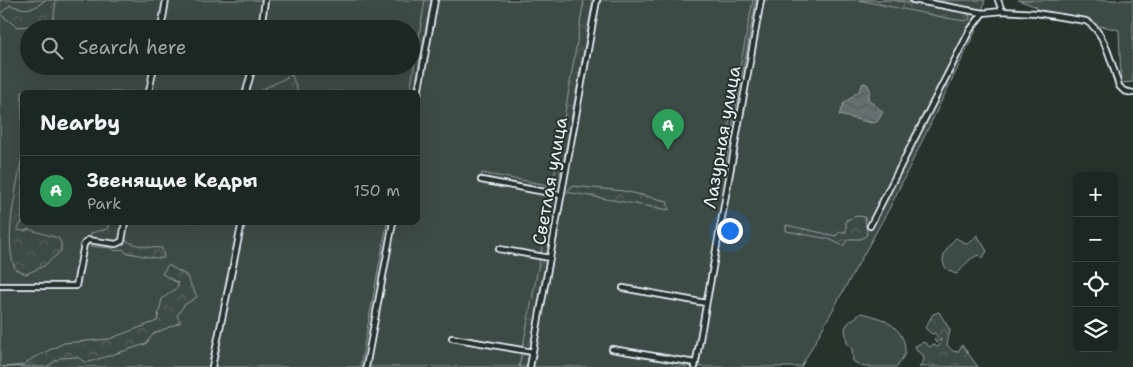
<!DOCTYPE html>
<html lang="en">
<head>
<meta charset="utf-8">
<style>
  body { margin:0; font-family:"Shantell Sans",sans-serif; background:#252e2a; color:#f1f3f6 }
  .controls { position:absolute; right:15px; bottom:15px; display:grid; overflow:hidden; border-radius:8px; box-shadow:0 5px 20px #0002 }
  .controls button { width:45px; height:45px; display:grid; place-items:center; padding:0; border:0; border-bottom:1px solid #3a4340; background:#1c2622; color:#f1f3f6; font:25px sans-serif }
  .you { position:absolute; left:729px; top:230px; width:18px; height:18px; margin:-12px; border:4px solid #fff; border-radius:50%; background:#1a73e8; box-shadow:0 0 0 8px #1a73e833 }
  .badge { display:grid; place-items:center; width:32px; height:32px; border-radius:50%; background:#db2777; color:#fff; font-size:16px; font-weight:700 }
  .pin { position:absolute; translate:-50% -41px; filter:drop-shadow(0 1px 2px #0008) }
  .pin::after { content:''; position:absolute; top:26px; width:18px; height:15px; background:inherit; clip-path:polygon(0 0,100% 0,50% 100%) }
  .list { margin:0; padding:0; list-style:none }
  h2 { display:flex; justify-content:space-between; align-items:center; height:65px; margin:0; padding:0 20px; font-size:21px }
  h2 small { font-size:16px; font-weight:400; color:#a0a5a5 }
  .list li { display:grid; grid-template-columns:32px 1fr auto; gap:15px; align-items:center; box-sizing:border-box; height:70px; padding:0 20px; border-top:1px solid #3a4340 }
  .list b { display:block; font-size:19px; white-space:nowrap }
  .list p { margin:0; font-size:16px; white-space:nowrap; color:#a0a5a5 }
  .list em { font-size:16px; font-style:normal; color:#a0a5a5 }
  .icon { flex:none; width:28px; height:28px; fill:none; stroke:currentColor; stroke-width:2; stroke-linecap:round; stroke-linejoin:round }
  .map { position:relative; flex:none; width:1133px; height:367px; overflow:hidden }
  .search { position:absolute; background:#1c2622; box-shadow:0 5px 20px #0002; left:20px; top:20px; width:400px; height:55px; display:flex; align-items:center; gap:12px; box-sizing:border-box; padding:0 18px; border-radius:28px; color:#a0a5a5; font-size:19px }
  .panel { position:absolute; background:#1c2622; box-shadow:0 5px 20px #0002; left:20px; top:90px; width:400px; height:135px; border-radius:8px }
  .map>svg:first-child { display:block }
</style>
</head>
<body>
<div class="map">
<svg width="1133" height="367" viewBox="0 0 1133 367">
  <defs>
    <pattern id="forest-crowns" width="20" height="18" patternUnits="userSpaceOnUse" patternTransform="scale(1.25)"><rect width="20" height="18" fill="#3e4b47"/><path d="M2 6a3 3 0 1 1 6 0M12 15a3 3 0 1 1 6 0" fill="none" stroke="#5a6562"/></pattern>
    <pattern id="water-waves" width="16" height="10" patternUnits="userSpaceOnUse" patternTransform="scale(1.25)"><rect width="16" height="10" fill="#636f6d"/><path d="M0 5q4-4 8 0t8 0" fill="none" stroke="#535a5a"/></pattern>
  </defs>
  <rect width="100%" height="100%" fill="#26332d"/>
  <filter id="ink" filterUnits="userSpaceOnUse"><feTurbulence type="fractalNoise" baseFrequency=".02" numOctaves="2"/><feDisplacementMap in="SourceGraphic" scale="10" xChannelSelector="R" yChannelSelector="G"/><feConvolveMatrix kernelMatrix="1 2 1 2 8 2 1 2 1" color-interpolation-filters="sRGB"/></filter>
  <g filter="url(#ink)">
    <!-- green -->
    <path fill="#3e4b47" stroke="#939ea0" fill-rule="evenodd" d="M0,0h985l-7,26 -88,181 -89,160h-801zM29,29h382v37h-382zM22,92h396v130h-396z
      M1018,0h115v82l-12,1 -2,-53 -81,-18 -1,-5z
      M977,235l10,16 -5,8 -3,-4c-11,3 -15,12 -22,19 -23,-6 -13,-25 -1,-36l11,6 5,-3z
      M861,313c22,4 46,15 44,41l-8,13h-34l-10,-6 -1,-12 -5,-6 -2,-15 3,-5z"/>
    <!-- forest -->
    <path fill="url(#forest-crowns)" stroke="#939ea0" d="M45,0h11l-4,29h-9l-3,-4 -23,2 -17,-13 10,-9c14,5 24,6 35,-5z
      M425,0h6l-17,92h-4z
      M584,0h9l-29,158 -5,21 -6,5z
      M753,0h3l-31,168 -4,-2z
      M858,0h34l77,13 1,6 -5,2 -13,-2z
      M292,75l6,17h-42h1z
      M22,156v65l-5,9 8,1 3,-2 30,9 3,5v8l-17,15 -18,8 -11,-5c-12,-29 2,-82 7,-113z
      M482,173l66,12 -3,5 -64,-14z
      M572,186l52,5 43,10 2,9 -102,-18z
      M552,195l6,1 -31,171h-8z
      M857,216l8,1 2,18 -6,4h-13l-5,7 -14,-7 -43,-8v-6l50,11 3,-4h7v-12z
      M109,223h13l-2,13c13,11 26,11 42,12l2,10c-13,1 -25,-4 -38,-5l-3,-4 -8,2 -3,-3 -23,-2 2,-13 16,-4z
      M387,223h3l-27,144h-3z
      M168,265l18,10 11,22 -13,8 -7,11 4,6 -28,12 -7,10 -60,19 -9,-6 -17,1 -14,9h-43l21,-2 9,-7 31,-15 45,-4 48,-18 5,-22 16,-12v-4l-16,-9z
      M939,312l11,18 -3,15 6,6 5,1 4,-7 16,22h-59l5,-7 -1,-5 -6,-4 -2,-5 9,-4 6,5 3,-3 4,3 3,-2 1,-6 -5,4 -2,-4 4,-2 -3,-4 -3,1 -7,-6 8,-14z"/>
    <!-- water -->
    <path fill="url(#water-waves)" stroke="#98a3a5" d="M863,83l4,1 3,5 -2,10 15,13 -6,10 -6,1 -32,-8 5,-12 15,-12z"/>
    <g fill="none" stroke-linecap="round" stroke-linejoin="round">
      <defs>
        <path id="street" d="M913,0l70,13 19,-2 34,2 50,8c20,11 26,45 33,65l5,5 9,2
          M998,0l4,11
          M161,29l5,-29
          M261,29l4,-29
          M149,92l5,-26
          M246,92l7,-26
          M418,94l17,-94
          M481,180l80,15
          M870,226l100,-196 13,-17
          M499,249l51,9
          M0,286h76l8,-42 4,-4 28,4 6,-3 3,-19
          M623,288l83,15
          M452,338l81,14
          M612,349l83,14
          M212,367l30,-145
          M366,367l27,-145
          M530,367l67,-367
          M695,367l66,-367"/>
      </defs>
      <!-- street casing -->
      <use href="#street" stroke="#e8f1f8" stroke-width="8"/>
      <!-- street -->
      <use href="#street" stroke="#26332d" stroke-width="4.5"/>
    </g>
  </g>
  <g text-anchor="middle" stroke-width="4" stroke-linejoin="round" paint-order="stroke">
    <!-- street labels -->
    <g font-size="18" fill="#e8f1f8" stroke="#26332d">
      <text transform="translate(722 137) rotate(-80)" y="6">Лазурная улица</text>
      <text transform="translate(550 181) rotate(-80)" y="6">Светлая улица</text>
    </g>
  </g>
</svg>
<div class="controls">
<button>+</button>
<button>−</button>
<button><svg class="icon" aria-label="locate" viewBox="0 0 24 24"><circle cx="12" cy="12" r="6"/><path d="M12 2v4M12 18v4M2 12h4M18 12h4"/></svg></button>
<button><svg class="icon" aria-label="layers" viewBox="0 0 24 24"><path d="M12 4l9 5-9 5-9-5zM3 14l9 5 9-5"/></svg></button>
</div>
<div class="you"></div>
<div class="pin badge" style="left:668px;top:150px;background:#2e9e5b">A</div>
<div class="search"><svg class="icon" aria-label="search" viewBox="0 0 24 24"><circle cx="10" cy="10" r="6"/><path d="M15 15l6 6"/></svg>Search here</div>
<section class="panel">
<h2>Nearby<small></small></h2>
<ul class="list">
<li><span class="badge" style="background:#2e9e5b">A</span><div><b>Звенящие Кедры</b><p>Park</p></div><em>150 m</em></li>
</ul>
</section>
</div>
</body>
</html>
